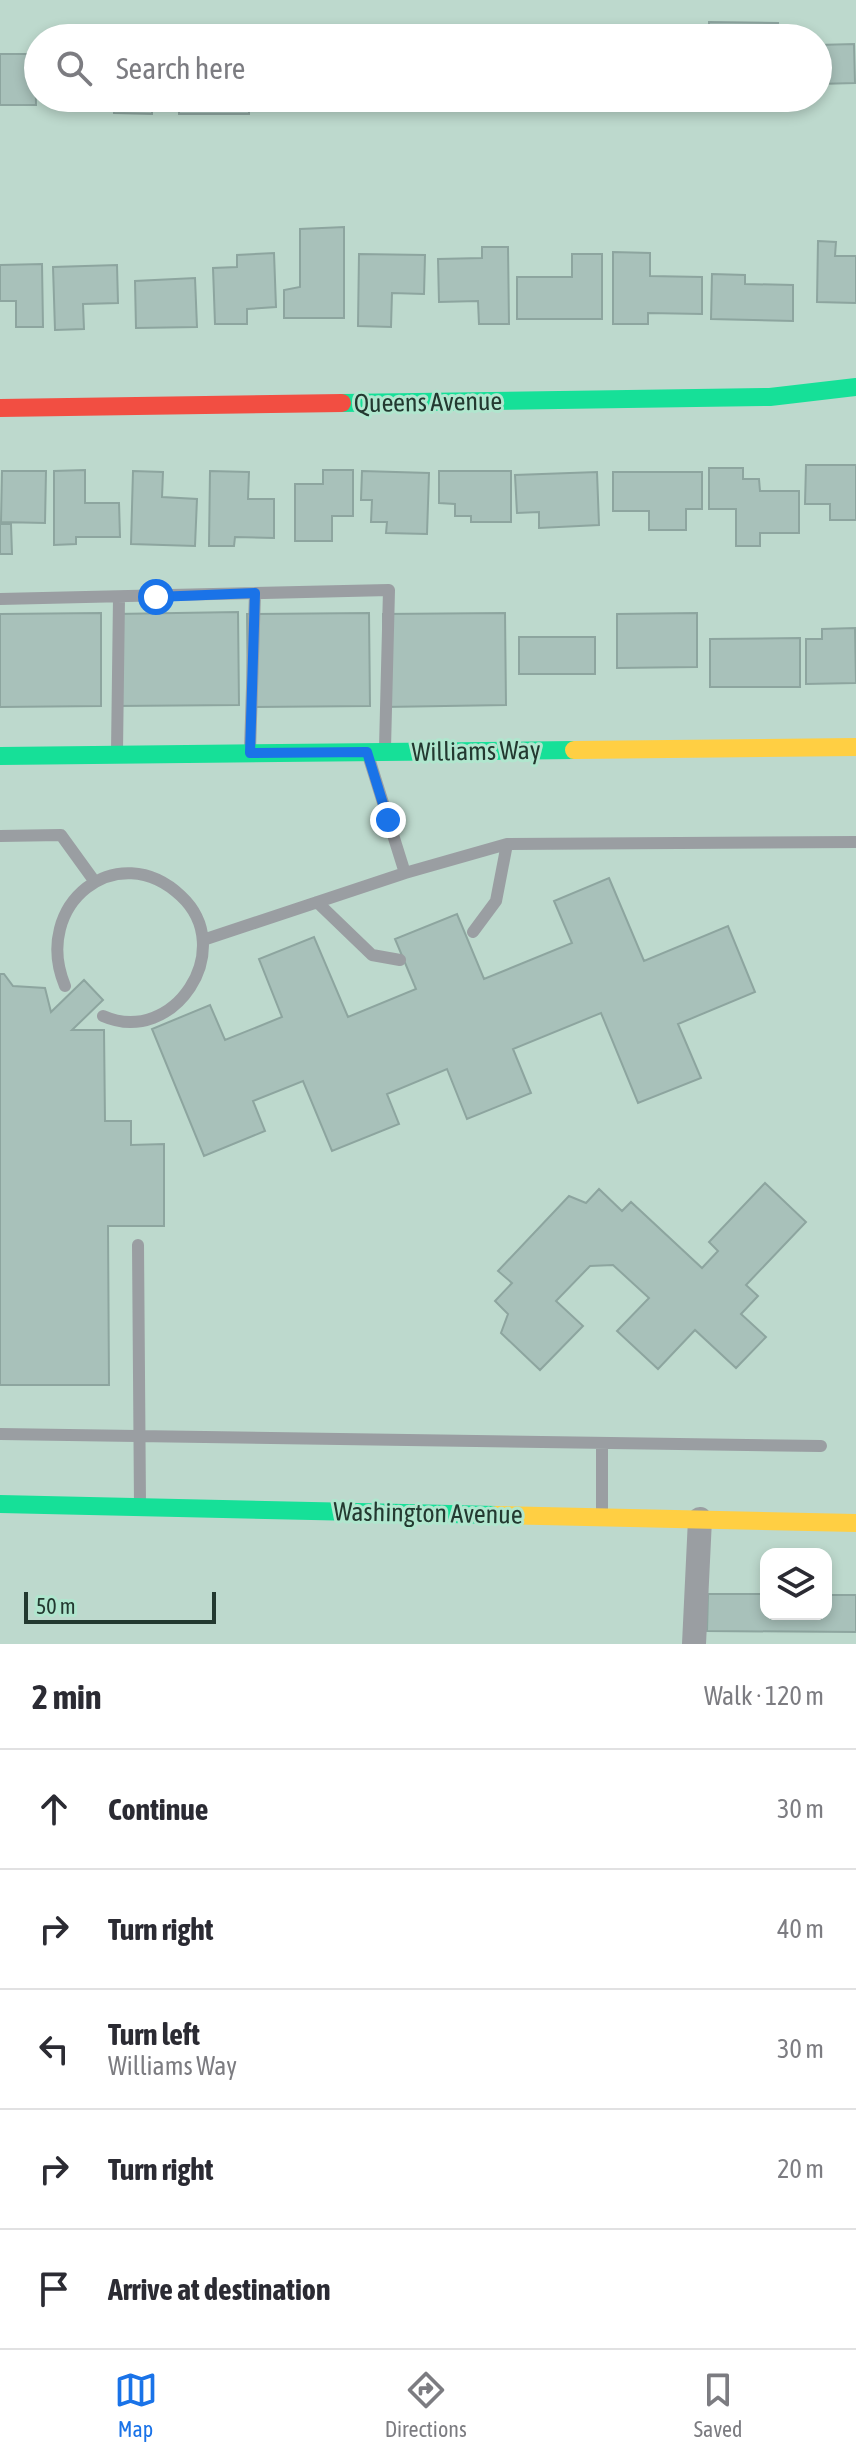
<!DOCTYPE html>
<html lang="en">
<head>
<meta charset="utf-8">
<style>
  body { margin:0; font-family:"Asap Condensed",sans-serif; background:#f7f7f7; color:#2b2b33 }
  .controls { position:absolute; right:24px; bottom:24px; display:grid; overflow:hidden; border-radius:16px; box-shadow:0 4px 12px #0003 }
  .controls button { width:72px; height:72px; display:grid; place-items:center; padding:0; border:0; border-bottom:2px solid #e1e1e2; background:#fff; color:#2b2b33; font:40px sans-serif }
  .scale { position:absolute; left:24px; bottom:20px; width:192px; box-sizing:border-box; padding-left:8px; border:4px solid #233930; border-top:0; font-size:22px; line-height:28px; white-space:nowrap; color:#233930; -webkit-text-stroke:6px #b0e6ce; paint-order:stroke }
  .stop { position:absolute; width:24px; height:24px; margin:-18px; border:6px solid #1a73e8; border-radius:50%; background:#fff }
  .stop.end { background:#1a73e8; border-color:#fff; box-shadow:0 2px 8px #0008 }
  .list { margin:0; padding:0; list-style:none }
  h2 { display:flex; justify-content:space-between; align-items:center; height:104px; margin:0; padding:0 32px; font-size:34px }
  h2 small { font-size:26px; font-weight:400; color:#7c7c81 }
  .list li { display:grid; grid-template-columns:52px 1fr auto; gap:24px; align-items:center; box-sizing:border-box; height:120px; padding:0 32px; border-top:2px solid #e1e1e2 }
  .list b { display:block; font-size:30px; white-space:nowrap }
  .list p { margin:0; font-size:26px; white-space:nowrap; color:#7c7c81 }
  .list em { font-size:26px; font-style:normal; color:#7c7c81 }
  .icon { flex:none; width:44px; height:44px; fill:none; stroke:currentColor; stroke-width:2; stroke-linecap:round; stroke-linejoin:round }
  .map { position:relative; flex:none; width:856px; height:1644px; overflow:hidden }
  .search { position:absolute; background:#fff; box-shadow:0 4px 12px #0003; left:24px; right:24px; top:24px; height:88px; display:flex; align-items:center; gap:20px; box-sizing:border-box; padding:0 28px; border-radius:44px; color:#7c7c81; font-size:30px }
  .sheet { height:704px; background:#fff }
  nav { display:flex; justify-content:space-around; align-items:center; box-sizing:border-box; height:112px; border-top:2px solid #e1e1e2; background:#fff; font-size:22px; color:#7c7c81 }
  nav a { display:grid; justify-items:center; gap:4px }
  nav .on { color:#1a73e8 }
  .map>svg:first-child { display:block }
</style>
</head>
<body>
<div class="map">
<svg width="856" height="1644" viewBox="0 0 856 1644">
  <rect width="100%" height="100%" fill="#bdd9cd"/>
  <!-- building -->
  <path fill="#a8c1ba" stroke="#8da59f" stroke-width="2" d="M709,22l69,1 -1,15h-68z
    M854,44l1,39 -37,1v-39z
    M0,54h35l1,51h-36z
    M114,98h38v16l-38,-1z
    M179,98h70v16h-70z
    M277,98h106v3l-106,2z
    M408,98h61v7h-61z
    M567,98h75v2h-75z
    M344,227v91h-60v-28l16,-3v-58z
    M818,241l18,1 -1,14h21v47l-39,-1z
    M482,247h26l1,77h-30l-1,-23 -39,1 -1,-43 44,-1z
    M613,252l37,1v23l52,1v37l-54,-1v11h-35z
    M274,253l2,54 -29,2v15h-32l-2,-56 24,-1v-12z
    M359,254l66,1 -1,39 -32,-1 -1,34 -33,-1z
    M572,254h30v65h-85v-42h55z
    M42,264l1,63h-27v-26h-16v-36z
    M117,265l1,38 -35,1 1,25 -29,1 -2,-63z
    M712,274l33,1v9l48,1v36l-82,-2z
    M195,278l2,49 -61,1 -1,-47z
    M806,465h50v55h-26v-16h-25z
    M709,468h34v11h16l1,12h39v42h-39v13h-24v-37h-27z
    M85,470v33h34l1,34h-44v7l-22,1v-74z
    M323,470h30v46h-21v25h-37v-57h28z
    M2,471h44l-1,52 -44,-1z
    M133,471l30,1 -1,25 35,2 -2,47 -64,-2z
    M210,471l39,1 -1,27h26v39l-39,-1 -1,9h-25z
    M362,471l67,2 -2,61 -41,-1 1,-11h-16l1,-22h-11z
    M439,471h72v51h-40v-6h-16v-12l-16,-1z
    M597,472l2,53 -60,3v-16l-22,1 -2,-38z
    M613,472h89v37h-16v21h-37v-19h-36z
    M0,524h11l1,30h-12z
    M238,612l1,93 -122,1 -1,-92z
    M101,613v93l-101,1v-93z
    M369,613l1,93 -122,1 -1,-93z
    M505,613l1,92 -122,2 -1,-93z
    M697,613v54l-80,1v-54z
    M855,628l1,55 -50,1v-45h16v-10z
    M519,637h76v37h-76z
    M800,638v49h-90v-48z
    M609,878l35,83 84,-35 27,66 -77,32 23,54 -63,25 -37,-90 -88,36 18,44 -64,26 -20,-50 -60,25 12,30 -67,27 -29,-70 -50,20 12,30 -61,25 -52,-127 58,-24 15,35 57,-23 -23,-58 55,-22 34,80 68,-28 -21,-50 62,-25 27,65 88,-36 -18,-42z
    M0,974h4l9,12 32,2 6,24 33,-32 19,20 -31,30h32l1,91h26v24l33,-1v82h-56l1,159h-109z
    M765,1183l41,39 -60,63 12,11 -17,18 25,23 -30,31 -41,-38 -37,39 -41,-38 32,-33 -36,-33 -23,1 -34,35 27,25 -43,44 -39,-37 7,-19 -13,-13 17,-18 -14,-12 71,-75 17,7 13,-14 23,22 9,-9 71,66 16,-17 -9,-9z
    M708,1594h58v20h60v-19h30v37l-149,-1z"/>
  <g fill="none" stroke-linecap="round" stroke-linejoin="round">
    <!-- lane -->
    <path stroke="#9a9ea2" stroke-width="12" d="M0,599l389,-9 -4,158
      M250,750l5,-157
      M117,751l2,-153
      M368,755l37,118 102,-29 349,-2
      M0,836l61,-1 34,47
      M317,902l55,53 28,5
      M473,932l23,-31 11,-57
      M203,940l202,-67
      M65,986c-34,-82 53,-150 116,-90 57,53 -7,151 -78,120
      M138,1245l2,259
      M0,1434l821,12
      M602,1444v70"/>
    <!-- street -->
    <path stroke="#9a9ea2" stroke-width="24" d="M694,1644l6,-125"/>
    <!-- fast -->
    <path stroke="#16e098" stroke-width="18" d="M342,403l428,-6 86,-10
      M0,756l574,-6
      M0,1504l496,11"/>
    <!-- slow -->
    <path stroke="#ffcf43" stroke-width="18" d="M574,750l282,-3
      M496,1515l360,8"/>
    <!-- jam -->
    <path stroke="#f24e42" stroke-width="18" d="M0,408l342,-5"/>
  </g>
  <g fill="none" stroke-linecap="round" stroke-linejoin="round">
    <!-- route -->
    <path stroke="#1a73e8" stroke-width="10" d="M156,597l99,-4 -5,160 117,-1 21,68"/>
  </g>
  <g text-anchor="middle" stroke-width="6" stroke-linejoin="round" paint-order="stroke">
    <!-- street labels -->
    <g font-size="26" fill="#233930" stroke="#b0e6ce">
      <text transform="translate(428 402) rotate(-1)" y="9">Queens Avenue</text>
      <text transform="translate(476 751) rotate(-1)" y="9">Williams Way</text>
      <text transform="translate(428 1513) rotate(1)" y="9">Washington Avenue</text>
    </g>
  </g>
</svg>
<div class="controls">
<button><svg class="icon" aria-label="layers" viewBox="0 0 24 24"><path d="M12 4l9 5-9 5-9-5zM3 14l9 5 9-5"/></svg></button>
</div>
<div class="scale">50 m</div>
<div class="stop" style="left:156px;top:597px"></div>
<div class="stop end" style="left:388px;top:820px"></div>
<div class="search"><svg class="icon" aria-label="search" viewBox="0 0 24 24"><circle cx="10" cy="10" r="6"/><path d="M15 15l6 6"/></svg>Search here</div>
</div>
<section class="sheet">
<h2>2 min<small>Walk · 120 m</small></h2>
<ul class="list">
<li><svg class="icon" aria-label="ahead" viewBox="0 0 24 24"><path d="M12 20V5M6 11l6-6 6 6"/></svg><div><b>Continue</b></div><em>30 m</em></li>
<li><svg class="icon" aria-label="right" viewBox="0 0 24 24"><path d="M7 20v-9h11M14 6l5 5-5 5"/></svg><div><b>Turn right</b></div><em>40 m</em></li>
<li><svg class="icon" aria-label="left" viewBox="0 0 24 24"><path d="M17 20v-9H6M10 6l-5 5 5 5"/></svg><div><b>Turn left</b><p>Williams Way</p></div><em>30 m</em></li>
<li><svg class="icon" aria-label="right" viewBox="0 0 24 24"><path d="M7 20v-9h11M14 6l5 5-5 5"/></svg><div><b>Turn right</b></div><em>20 m</em></li>
<li><svg class="icon" aria-label="arrive" viewBox="0 0 24 24"><path d="M6 21V4h12l-3 4 3 4H6"/></svg><div><b>Arrive at destination</b></div></li>
</ul>
</section>
<nav>
<a class="on"><svg class="icon" aria-label="map" viewBox="0 0 24 24"><path d="M3 6l6-2 6 2 6-2v14l-6 2-6-2-6 2zM9 4v14M15 6v14"/></svg>Map</a>
<a><svg class="icon" aria-label="directions" viewBox="0 0 24 24"><path d="M12 3l9 9-9 9-9-9zM9 14v-3h6M13 9l2 2-2 2"/></svg>Directions</a>
<a><svg class="icon" aria-label="saved" viewBox="0 0 24 24"><path d="M7 4h10v16l-5-4-5 4z"/></svg>Saved</a>
</nav>
</body>
</html>
